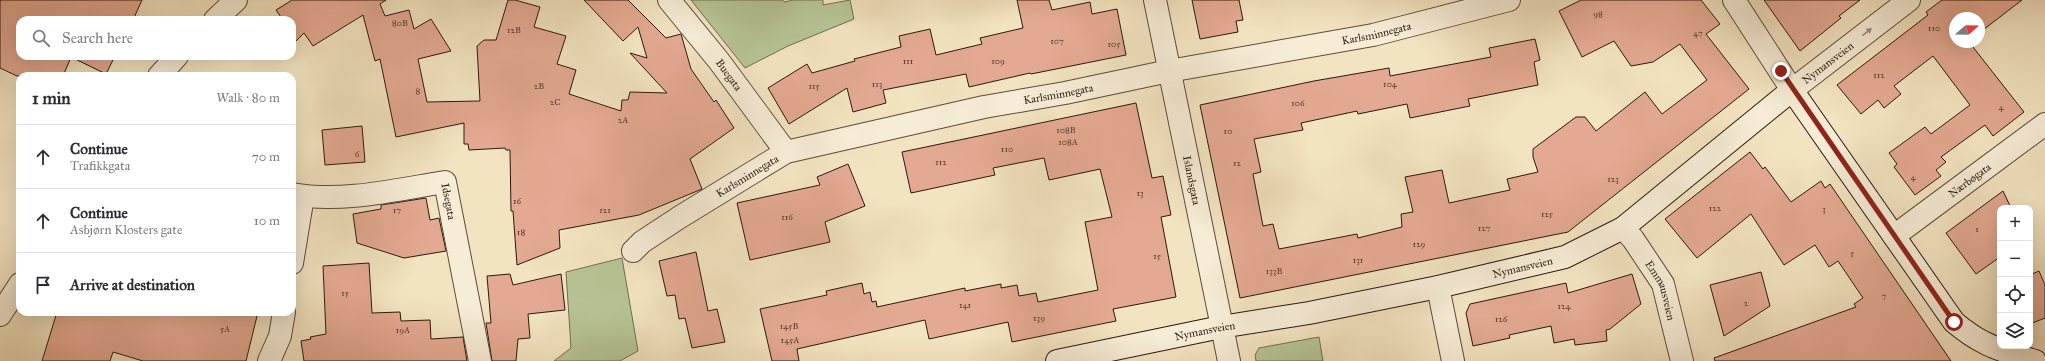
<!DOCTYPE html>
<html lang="en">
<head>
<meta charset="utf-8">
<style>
  body { margin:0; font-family:"IM FELL Great Primer",serif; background:#f7f7f7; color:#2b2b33 }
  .controls { position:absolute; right:12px; bottom:12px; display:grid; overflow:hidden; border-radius:8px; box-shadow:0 4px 16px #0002 }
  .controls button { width:36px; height:36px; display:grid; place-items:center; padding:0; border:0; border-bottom:1px solid #e1e1e2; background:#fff; color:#2b2b33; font:20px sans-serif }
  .compass { position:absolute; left:1949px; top:12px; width:36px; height:36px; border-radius:50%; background:#fff; box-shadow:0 4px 16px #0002; rotate:70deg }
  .stop { position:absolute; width:12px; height:12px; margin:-9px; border:3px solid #8f2418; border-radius:50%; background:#fff }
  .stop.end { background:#8f2418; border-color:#fff; box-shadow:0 1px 4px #0008 }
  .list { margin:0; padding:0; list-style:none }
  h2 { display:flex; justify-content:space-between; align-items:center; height:52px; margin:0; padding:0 16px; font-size:17px }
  h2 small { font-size:13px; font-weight:400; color:#7c7c81 }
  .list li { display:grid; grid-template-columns:26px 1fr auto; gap:12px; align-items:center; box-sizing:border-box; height:64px; padding:0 16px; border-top:1px solid #e1e1e2 }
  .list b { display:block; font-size:15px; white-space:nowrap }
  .list p { margin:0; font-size:13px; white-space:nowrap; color:#7c7c81 }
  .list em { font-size:13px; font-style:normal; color:#7c7c81 }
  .icon { flex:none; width:22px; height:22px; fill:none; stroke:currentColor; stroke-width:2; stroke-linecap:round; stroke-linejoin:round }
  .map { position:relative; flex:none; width:2045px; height:361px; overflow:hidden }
  .search { position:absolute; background:#fff; box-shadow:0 4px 16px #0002; left:16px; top:16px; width:280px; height:44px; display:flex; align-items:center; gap:10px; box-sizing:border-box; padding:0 14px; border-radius:12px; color:#7c7c81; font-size:15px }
  .panel { position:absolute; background:#fff; box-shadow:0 4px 16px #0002; left:16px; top:72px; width:280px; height:244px; border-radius:12px }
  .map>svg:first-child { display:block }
</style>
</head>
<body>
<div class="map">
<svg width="2045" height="361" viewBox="0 0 2045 361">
  <rect width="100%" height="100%" fill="#f3e4c1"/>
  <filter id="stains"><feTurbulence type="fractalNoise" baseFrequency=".005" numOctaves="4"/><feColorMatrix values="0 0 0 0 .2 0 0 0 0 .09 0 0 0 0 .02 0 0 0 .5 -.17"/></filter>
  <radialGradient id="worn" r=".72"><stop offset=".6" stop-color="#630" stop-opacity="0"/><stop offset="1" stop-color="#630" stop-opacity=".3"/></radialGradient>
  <!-- green -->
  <path fill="#b7c596" stroke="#706f52" d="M691,0h91l3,2 8,-2h30v5l27,-5 4,19 -66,27 -43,22z
    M622,258l16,93 -18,10h-66l17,-13 -5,-76z
    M1319,337l4,24h-67l-1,-6 4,-7z"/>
  <!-- building -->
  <path fill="#e4a992" stroke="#2a190e" d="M0,0h142l-9,20h-113v36h95l-9,18 -35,-17 -8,19h-46l-17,-8z
    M292,0h94l-6,4 5,12 24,-6 5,19 17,-10 20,32 -33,8 9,43 53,-1 -3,-55 7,-6h12l12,-40h7l25,7 -6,20 32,9 -9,28 19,6 -7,24 52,17 1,-11h6l2,-8 37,1 -37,-40 17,5 -9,-31 -15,14 -39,-41h44l38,38 15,-4 10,35 23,33 2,-2 18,28 -44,31 12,30 -63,26 -80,15 1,18 -43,17 -4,-54h-2l-1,-61h-4l-1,-2 -36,2 -1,-6h-4v-21l-68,14 -16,-78 -5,2 -12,-46 -50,31 -9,-13 -8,8 -4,-6v-15h-9l-7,-10z
    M1017,0h32l3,10 38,-8 2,12 25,-5 9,46 -95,19 -1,-1 -61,14 -3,-13 -83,16 3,13 -33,9 -6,-24 -58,36 -21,-36 39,-24 5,9 43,-12 -1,-2 47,-12 -2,-11 31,-7 6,26 46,-11 -2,-6 43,-10z
    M1192,0h47l4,20 -7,1 2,11 -38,7z
    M1581,0h120l19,24 -14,10 43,55 -181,143 -328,66 -40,-193 114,-24 75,-13 1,8 101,-19 -2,-9 46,-9 5,21 -6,2 4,23 -70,14 2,7 -60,12 -3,-14 -49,10 -1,-3 -56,12 2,7 -49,9 7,33 -8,2 10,52 10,-2 6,25 78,-15 1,4 44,-11 -1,-13 12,-2 -8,-35 37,-7 7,33 61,-13 -3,-11 31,-7 -5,-15v-8l43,-32h9l11,14 49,-39 17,22 45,-34 -27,-36 -27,18 -22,4 -17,-25 -32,16 -23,-46z
    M1764,0h96l-21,16 2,2 -41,33z
    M1942,0h80l-43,33v-15h-24v24h14l55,70 -31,24 -8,-11 -44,32 5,5 -10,8 5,6 -26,19 -21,-28 3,-3 -8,-11 36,-26 6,7 39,-29 -37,-49 -39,30 7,8 -17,14 -6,-8 -17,14 -24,-29 91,-70 -2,-3z
    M1136,103l16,75 11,-2 8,39 -10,2 15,80 -63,12 3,12 -104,21 -4,-20 -79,17 -4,-19 -128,29 2,12h-27l-12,-52 67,-14 -1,-4 36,-8 2,11 6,-2 2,10 4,-1 1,6 88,-19v3l36,-7v4l16,-3 2,11 17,-3 2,9 60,-12 -13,-68 27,-5 -12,-48 -51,11 -5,-22 -51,10 2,7 -84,18 -9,-41z
    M362,126l3,36 -40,3 -3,-35z
    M1750,152l13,17 2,-2 26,35 30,-21 4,7 5,-4 121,177h-236l-1,-3 142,-51 -2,-3 9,-6 -25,-37 -9,6 -14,-22 -31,20 -33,-51 -54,44 -32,-39z
    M848,164l17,42 -40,16 5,20 -80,18 -13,-57 83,-18 -3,-8z
    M2003,191l8,17h-11v49l-24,17 -30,-41z
    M426,198l4,22 9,-2 7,33 -42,7 -47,-15 -4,-29 28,-5v-4z
    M696,252l12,59 9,-2 8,33 -33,6 -7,-30 -6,1 -4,-24 -8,1 -8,-35z
    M369,263l3,50 28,-1 1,9 29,-1 1,19 32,-2 4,24h-163l-3,-20 10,-2 -1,-2 16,-3 -3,-68z
    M2039,271l6,14v33l-15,6v-49z
    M1761,272l9,34 -46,30 -14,-51z
    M510,274l3,11 48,-11 4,36 -37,4 2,24 -12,1 -2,22h-24l-6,-38h5l-4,-47z
    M1632,274l9,30 -31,25 -4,1 1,11 -32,4 -1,-6 -20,4 -3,-17 -42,9 1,3 -37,8 -7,-33 4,-9 96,-21 2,10z
    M57,312h201l-12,49h-103l-30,-9 -3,9h-68z"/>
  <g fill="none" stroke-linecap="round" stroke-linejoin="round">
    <defs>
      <g id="street">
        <path id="s1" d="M669,0l50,61 67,91"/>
        <path id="s2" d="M1155,0l74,361"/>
        <path id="s3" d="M1734,0l58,90 117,-90"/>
        <path d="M215,20l21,-20"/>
        <path d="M159,76l18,-20"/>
        <path id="s4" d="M292,194c50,9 103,-4 153,-12l35,179"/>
        <path id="s5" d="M1623,228l10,11 30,45 19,77"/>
        <path id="s6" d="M1894,236l151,-112"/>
        <path id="s7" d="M633,251l9,-9 38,-25 106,-65 198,-45 81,-14 104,-22 204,-36 136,-35"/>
        <path d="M292,263l11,-67"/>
        <path d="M1438,287l15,74"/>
        <path d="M0,315l20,-31"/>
        <path d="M269,361l11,-25 4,-24"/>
      </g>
      <g id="secondary">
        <path id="s8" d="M1057,361l164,-34 88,-14 129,-26 127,-30 58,-29 169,-138 162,232c28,24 47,28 81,39"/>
      </g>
    </defs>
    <!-- street casing -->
    <use href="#street" stroke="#5c4c3b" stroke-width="24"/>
    <!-- secondary casing -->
    <use href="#secondary" stroke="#2a190e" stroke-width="24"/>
    <!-- street -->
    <use href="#street" stroke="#f7edd7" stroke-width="22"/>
    <!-- secondary -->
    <use href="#secondary" stroke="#f7edd7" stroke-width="22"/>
  </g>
  <!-- one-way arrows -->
  <defs><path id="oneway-solid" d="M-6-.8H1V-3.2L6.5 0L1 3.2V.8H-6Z"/></defs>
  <use fill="#9b8e7d" href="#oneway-solid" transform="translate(1867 32) rotate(-38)"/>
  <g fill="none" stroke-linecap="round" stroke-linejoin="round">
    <!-- route -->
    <path stroke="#8f2418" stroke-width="5" d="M1781,71l173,251"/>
  </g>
  <g text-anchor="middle" stroke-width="3" stroke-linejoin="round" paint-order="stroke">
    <!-- number labels -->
    <g font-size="9" fill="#583d2f">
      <text x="1598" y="17">98</text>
      <text x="400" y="26">80B</text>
      <text x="1934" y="31">110</text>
      <text x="514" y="33">12B</text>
      <text x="1698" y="36">47</text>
      <text x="1057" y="44">107</text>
      <text x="1114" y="47">105</text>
      <text x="908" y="64">111</text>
      <text x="998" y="64">109</text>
      <text x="1879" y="78">112</text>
      <text x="877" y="87">113</text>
      <text x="1390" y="87">104</text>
      <text x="539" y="89">2B</text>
      <text x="814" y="89">115</text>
      <text x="418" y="94">8</text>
      <text x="555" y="105">2C</text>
      <text x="1298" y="106">106</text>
      <text x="2001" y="110">4</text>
      <text x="623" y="123">2A</text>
      <text x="1066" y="133">108B</text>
      <text x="1228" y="134">10</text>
      <text x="1068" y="145">108A</text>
      <text x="1007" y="152">110</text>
      <text x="357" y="157">6</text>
      <text x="941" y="165">112</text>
      <text x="1237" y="166">12</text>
      <text x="1913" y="180">4</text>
      <text x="1613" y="182">123</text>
      <text x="1140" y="196">13</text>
      <text x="517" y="204">16</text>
      <text x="1715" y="211">122</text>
      <text x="1824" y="212">3</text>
      <text x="397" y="213">17</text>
      <text x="605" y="213">121</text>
      <text x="1547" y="217">125</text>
      <text x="787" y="220">116</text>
      <text x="1484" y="231">127</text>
      <text x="1977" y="232">1</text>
      <text x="521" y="235">18</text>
      <text x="1419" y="247">129</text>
      <text x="1852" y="256">5</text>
      <text x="1157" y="259">15</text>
      <text x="1358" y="263">131</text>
      <text x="1274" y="274">133B</text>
      <text x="345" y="296">15</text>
      <text x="1884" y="299">7</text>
      <text x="1746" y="306">2</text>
      <text x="965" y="308">141</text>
      <text x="1564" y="309">124</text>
      <text x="1039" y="321">139</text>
      <text x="1501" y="322">126</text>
      <text x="789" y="329">145B</text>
      <text x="225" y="332">5A</text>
      <text x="403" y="333">19A</text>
      <text x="790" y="343">145A</text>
    </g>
    <!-- street labels -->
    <g font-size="11" fill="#2a190e" stroke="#f7edd7">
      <text dy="4" stroke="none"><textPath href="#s7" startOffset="785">Karlsminnegata</textPath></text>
      <text dy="4" stroke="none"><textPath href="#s3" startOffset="152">Nymansveien</textPath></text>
      <text dy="4" stroke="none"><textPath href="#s1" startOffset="96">Buegata</textPath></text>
      <text dy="4" stroke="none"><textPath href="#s7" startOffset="461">Karlsminnegata</textPath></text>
      <text dy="4" stroke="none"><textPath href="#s7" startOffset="137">Karlsminnegata</textPath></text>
      <text dy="4" stroke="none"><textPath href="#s6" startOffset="94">Nærbøgata</textPath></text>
      <text dy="4" stroke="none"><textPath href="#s2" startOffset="184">Islandsgata</textPath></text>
      <text dy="4" stroke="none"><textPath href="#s4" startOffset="174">Idsegata</textPath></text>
      <text dy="4" stroke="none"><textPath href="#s8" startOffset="475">Nymansveien</textPath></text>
      <text dy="4" stroke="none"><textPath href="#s5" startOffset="74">Emmausveien</textPath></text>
      <text dy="4" stroke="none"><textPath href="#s8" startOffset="151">Nymansveien</textPath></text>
    </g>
  </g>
  <rect width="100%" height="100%" filter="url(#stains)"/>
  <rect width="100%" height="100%" fill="url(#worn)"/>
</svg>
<div class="controls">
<button>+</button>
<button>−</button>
<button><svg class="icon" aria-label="locate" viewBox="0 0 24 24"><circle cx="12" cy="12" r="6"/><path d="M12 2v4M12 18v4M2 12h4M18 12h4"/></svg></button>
<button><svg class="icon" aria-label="layers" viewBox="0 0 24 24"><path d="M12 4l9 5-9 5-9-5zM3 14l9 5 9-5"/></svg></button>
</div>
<svg class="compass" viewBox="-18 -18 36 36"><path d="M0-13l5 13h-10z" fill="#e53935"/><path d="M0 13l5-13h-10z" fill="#7c7c81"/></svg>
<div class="stop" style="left:1954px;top:322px"></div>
<div class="stop end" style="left:1781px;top:71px"></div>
<div class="search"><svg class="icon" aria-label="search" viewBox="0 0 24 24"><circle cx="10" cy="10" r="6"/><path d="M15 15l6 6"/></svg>Search here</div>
<section class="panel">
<h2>1 min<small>Walk · 80 m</small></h2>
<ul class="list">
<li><svg class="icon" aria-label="ahead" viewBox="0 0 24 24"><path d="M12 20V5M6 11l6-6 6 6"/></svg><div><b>Continue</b><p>Trafikkgata</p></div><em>70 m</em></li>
<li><svg class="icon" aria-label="ahead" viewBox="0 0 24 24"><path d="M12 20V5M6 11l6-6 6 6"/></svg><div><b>Continue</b><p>Asbjørn Klosters gate</p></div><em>10 m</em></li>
<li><svg class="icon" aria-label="arrive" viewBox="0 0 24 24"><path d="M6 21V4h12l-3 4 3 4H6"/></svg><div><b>Arrive at destination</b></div></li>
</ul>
</section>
</div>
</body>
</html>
